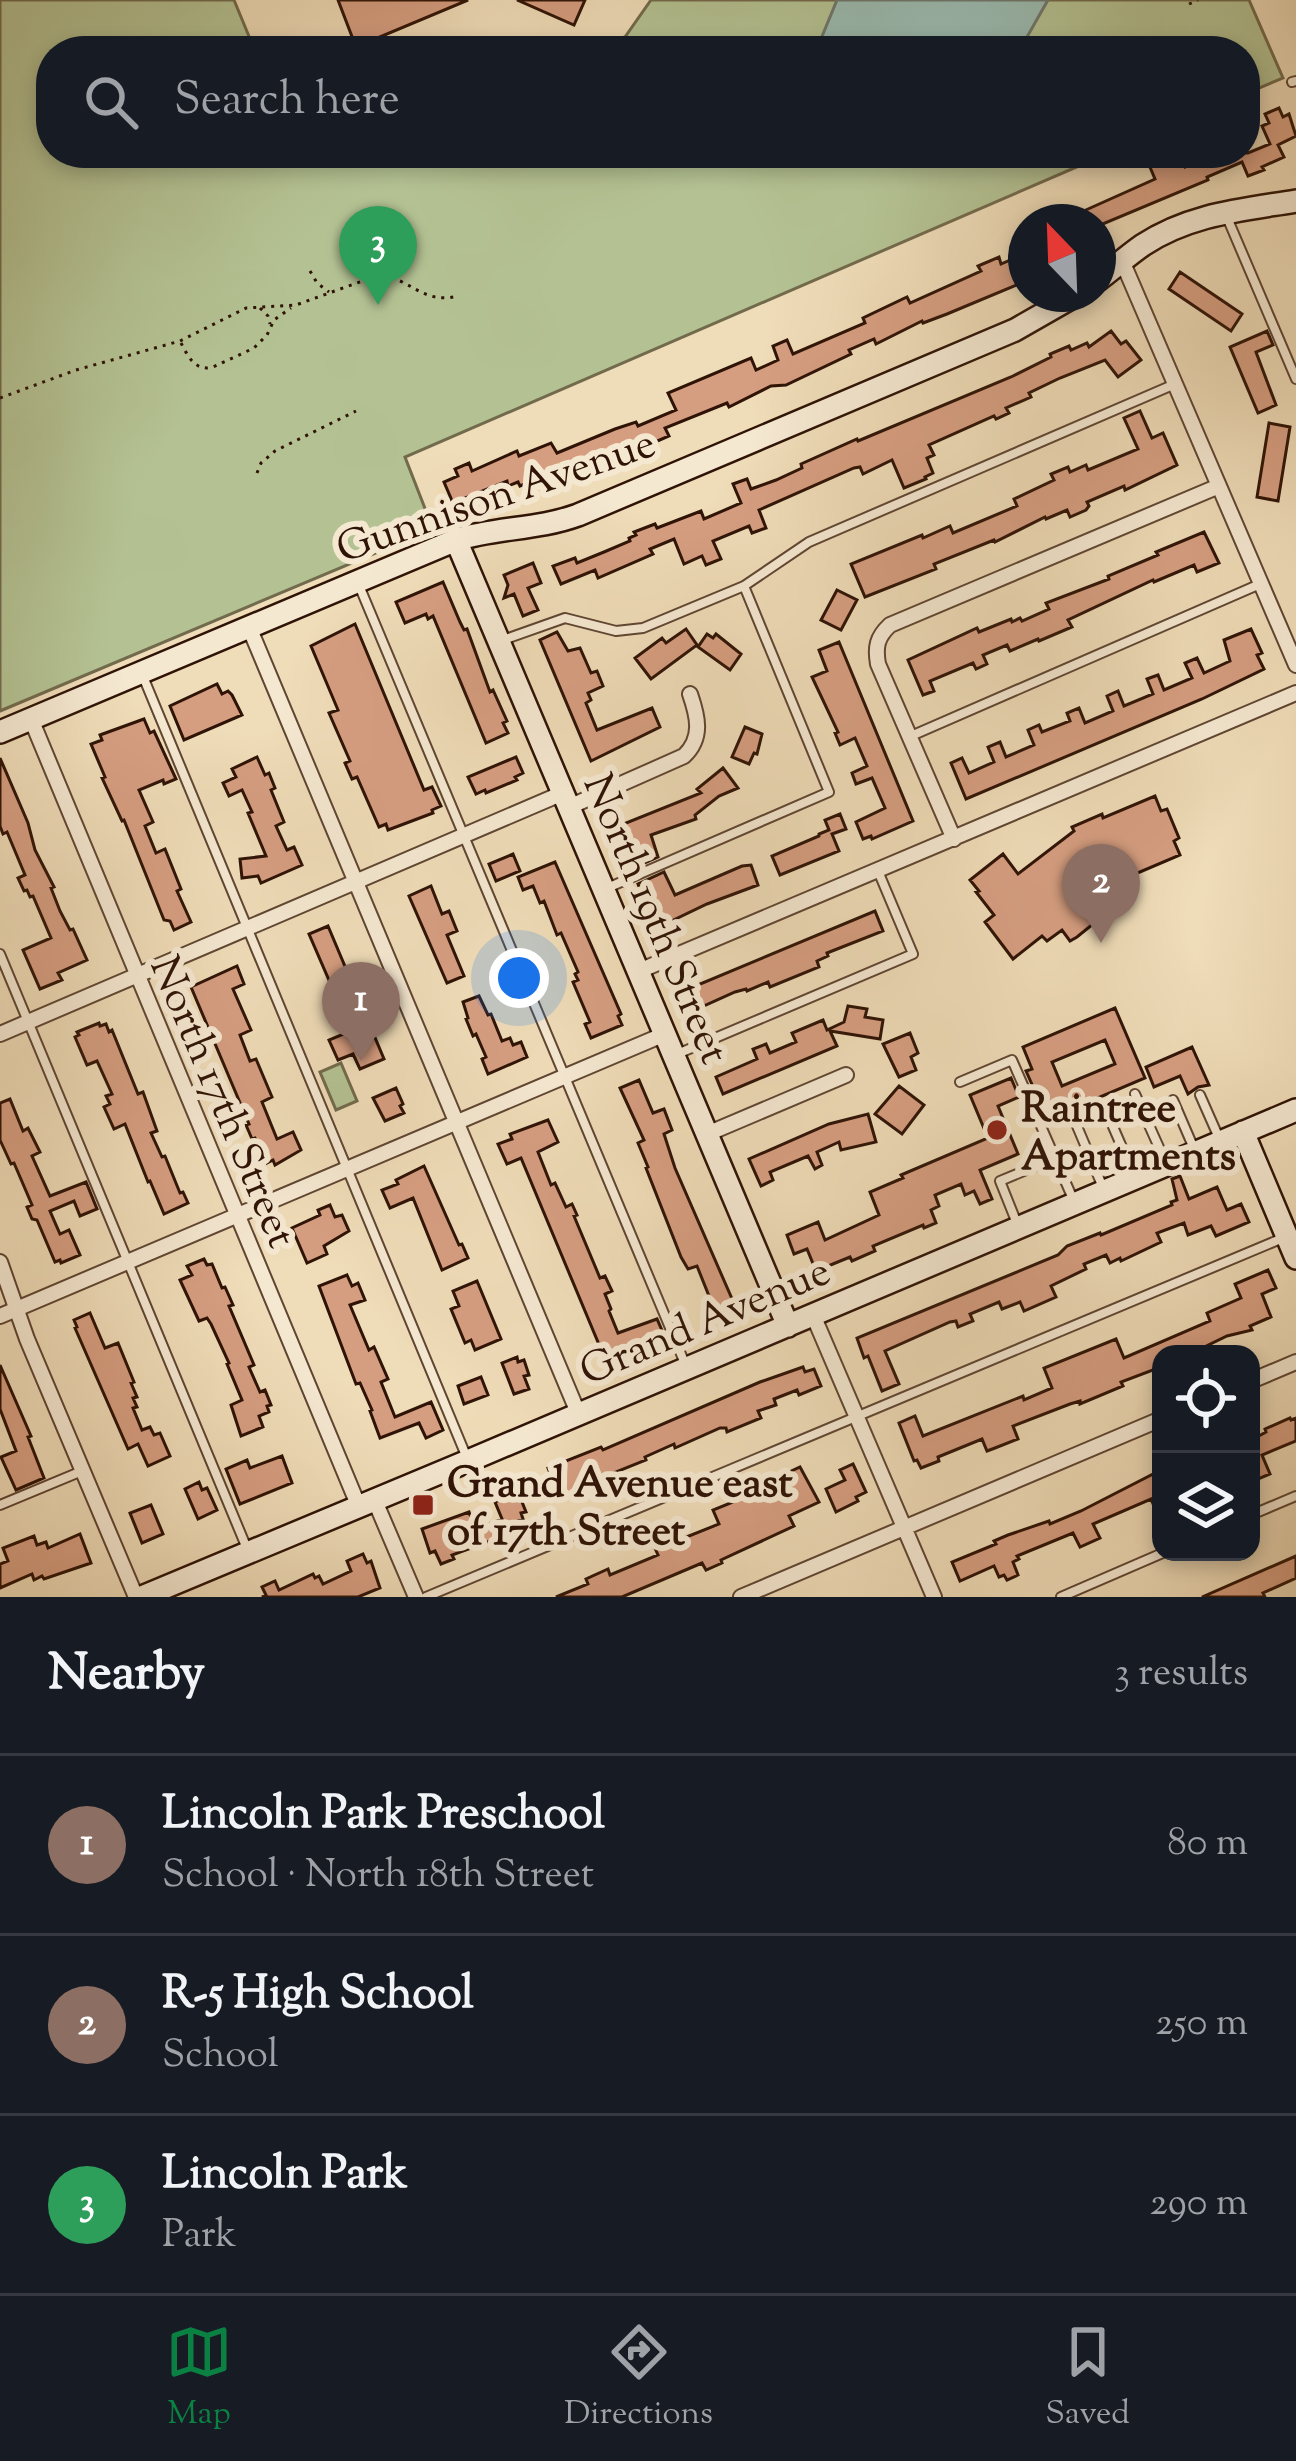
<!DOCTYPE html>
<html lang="en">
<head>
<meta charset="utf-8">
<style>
  body { margin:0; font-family:"Sorts Mill Goudy",serif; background:#242831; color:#f1f3f6 }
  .controls { position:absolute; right:36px; bottom:36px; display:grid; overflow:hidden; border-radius:24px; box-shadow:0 6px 18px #0003 }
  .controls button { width:108px; height:108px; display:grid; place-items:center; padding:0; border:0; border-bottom:3px solid #363941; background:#171b24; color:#f1f3f6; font:60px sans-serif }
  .compass { position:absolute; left:1008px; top:204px; width:108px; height:108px; border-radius:50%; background:#171b24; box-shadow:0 6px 18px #0003; rotate:337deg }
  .you { position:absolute; left:519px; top:978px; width:42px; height:42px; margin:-30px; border:9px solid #fff; border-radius:50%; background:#1a73e8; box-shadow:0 0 0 18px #1a73e833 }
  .badge { display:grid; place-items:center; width:78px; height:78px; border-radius:50%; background:#0b8043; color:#fff; font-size:39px; font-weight:700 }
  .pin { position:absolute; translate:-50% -99px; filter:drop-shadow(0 3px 6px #0008) }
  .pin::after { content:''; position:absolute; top:63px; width:42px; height:36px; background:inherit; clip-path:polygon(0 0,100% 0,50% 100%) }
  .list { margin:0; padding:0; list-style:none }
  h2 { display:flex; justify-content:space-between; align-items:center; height:156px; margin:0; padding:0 48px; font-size:51px }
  h2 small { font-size:39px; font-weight:400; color:#9ea1a6 }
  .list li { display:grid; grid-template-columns:78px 1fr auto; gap:36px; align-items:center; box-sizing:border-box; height:180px; padding:0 48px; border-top:3px solid #363941 }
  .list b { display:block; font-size:45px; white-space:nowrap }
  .list p { margin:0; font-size:39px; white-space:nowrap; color:#9ea1a6 }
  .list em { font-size:39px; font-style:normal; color:#9ea1a6 }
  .icon { flex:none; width:66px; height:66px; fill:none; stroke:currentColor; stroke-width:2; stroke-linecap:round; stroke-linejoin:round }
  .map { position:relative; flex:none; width:1296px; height:1597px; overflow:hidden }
  .search { position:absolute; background:#171b24; box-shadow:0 6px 18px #0003; left:36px; right:36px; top:36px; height:132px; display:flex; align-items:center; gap:30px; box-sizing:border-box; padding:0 42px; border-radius:48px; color:#9ea1a6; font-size:45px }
  .sheet { height:696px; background:#171b24 }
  nav { display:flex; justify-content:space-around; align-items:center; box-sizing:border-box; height:168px; border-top:3px solid #363941; background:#171b24; font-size:33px; color:#9ea1a6 }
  nav a { display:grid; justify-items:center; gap:6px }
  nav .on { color:#0b8043 }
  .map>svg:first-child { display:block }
</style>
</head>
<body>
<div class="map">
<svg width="1296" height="1597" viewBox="0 0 1296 1597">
  <rect width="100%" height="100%" fill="#efdcb8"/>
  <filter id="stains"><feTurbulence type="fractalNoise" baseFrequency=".00167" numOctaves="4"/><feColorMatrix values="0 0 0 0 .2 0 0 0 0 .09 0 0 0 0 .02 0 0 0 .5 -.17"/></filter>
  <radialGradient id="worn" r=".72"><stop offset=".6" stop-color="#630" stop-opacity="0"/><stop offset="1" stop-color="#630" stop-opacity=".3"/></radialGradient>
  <!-- green -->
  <path fill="#b4c293" stroke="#726a4c" stroke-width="3" d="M0,0h234l21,51h-204v102h1058l-704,304 28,72 -433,182z
    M651,0h598l34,78 -38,16v-43h-675l55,-14z
    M341,1063l16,38 -21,9 -16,-38z"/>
  <!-- water -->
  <path fill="#9abbb1" stroke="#6f786d" stroke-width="3" d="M837,0h211l-29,51h-203z"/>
  <!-- building -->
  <path fill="#d69e81" stroke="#2f1306" stroke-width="3" fill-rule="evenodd" d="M338,0h130l-112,47z
    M517,0h68l-11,25z
    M1279,108l4,9 6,-3 7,22 -18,9 6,12 -22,10 2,3 -16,6 -6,-14 -35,15 1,3 -110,46v-4h-39l96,-43 -11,-26h21l8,10 9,-4 3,8 33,-14h30l22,-9 -8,-18 7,-3 -4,-9z
    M1026,253v28l-79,33 -24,9 -1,-2 -46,23 -2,-5 -25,11 2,4 -65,31 -15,1 -42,21 -2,-4 -62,25 4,8 -23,10 -3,-6 -28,12 -29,14 1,4 -21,13 -6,-14 -40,17 -2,-4 -10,4 -1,-5 -54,22 -9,-21 14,-6 -3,-7 14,-6 3,8 45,-20 2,5 32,-13 6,10 58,-24 21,-7 2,4 38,-16 -8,-17 83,-35 5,12 22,-10 -5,-14 14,-6 6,14 72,-31 -2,-5 44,-21 3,6 71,-32 -3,-5 21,-9 2,7z
    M1180,272l62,42 -11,17 -62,-42z
    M1111,331l10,13 5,-3 15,19 -23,17 -13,-17 -45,18 -31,15 2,4 -25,11 3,5 -13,6 -2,-3 -65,29 5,10 -7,3 6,15 -8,4 1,2 -22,9 -12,-28 -29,14 -3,-7 -6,1 -95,42 7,18 -14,5 -3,-7 -36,15 8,18 -15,6 -4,-9 -18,8 -10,-25 -24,10 3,5 -55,24 -3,-8 -34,14 -8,-18 22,-8 2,5 27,-11 26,-11 -1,-3 7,-3 -2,-3 21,-8 2,4 44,-17 3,8 37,-16 -8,-19 14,-5 4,10 25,-9 26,-12 -1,-4 56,-25 1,2 153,-64 40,-20 -1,-3 19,-8 2,4 16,-7 2,4z
    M1267,331l6,14 -17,7 20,53 -18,8 -28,-66z
    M1140,411l12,27 11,-5 14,32 -52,25 -1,-4 -37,16 2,4 -3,4 -16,7 -3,-7 -21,9 -1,-2 -50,25 -1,-2 -60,24 2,5 -71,28 -14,-33 71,-29 1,3 27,-12 3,7 64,-27 -3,-7 40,-19 -3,-6 17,-7 2,5 16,-7 2,5 50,-21 -14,-31z
    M1269,423l21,4 -12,74 -21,-4z
    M1204,532l15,31 -22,9 -3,-7 -40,17 -1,-2 -85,40 4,7 -33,14 -1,-2 -28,12 -3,-6 -24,10 4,9 -11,5 -3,-6 -43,18 4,10 -11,4 -15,-35 69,-32 2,4 32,-13 1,3 8,-4 2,3 27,-12 -3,-6 63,-24 -1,-3 50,-21 -2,-3z
    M533,563l8,20 -13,5 10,22 -15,6 -9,-22 -10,4 4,-13 -4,-10z
    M443,582l17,40 4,8 3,-1 23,63 3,-2 14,31 -4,2 5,10 -22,10 -53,-127 -5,3 -2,-5 -21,9 -9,-21z
    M837,590l20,10 -16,30 -20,-10z
    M355,624l69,166 8,-3 9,19 -9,4 1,3 -45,17 -2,-6 -7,3 -22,-50 -5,2 -7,-16 5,-2 -21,-48 9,-3 -27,-64z
    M686,629l11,16 -46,34 -16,-21 27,-20 4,5z
    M1251,629l11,24 -5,2 7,14 -62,30 -236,100 -15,-36 11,-5 7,15 25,-11 -6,-15 12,-5 6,15 28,-12 -6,-15 11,-5 3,7 28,-11 -3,-8 12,-5 6,15 28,-12 -6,-15 11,-5 6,15 29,-12 -6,-15 11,-4 6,15 28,-12 -7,-15 12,-5 7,15 26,-12 -6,-21z
    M557,632l11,19 12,-3 11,25 6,-2 6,15 -15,7 3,7 -5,3 11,27 55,-22 8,19 -69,34 -51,-121z
    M707,634l6,4 3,-4 25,20 -11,16 -32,-23z
    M839,642l74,179 -41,18 -1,-3 -8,3 -7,-17 29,-14 -13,-30 -16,6 -4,-11 15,-7 -12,-28 -15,7 -5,-12 3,-1 -26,-55 15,-6 -8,-21z
    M217,684l5,10 6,-3 4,4 10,20 -58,25 -14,-34z
    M144,719l6,14 4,-2 22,48 -12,5 -1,-4 -24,10 14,32 -8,4 11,27 9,-4 16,40 -4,2 14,31 -17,8 -4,-9 -6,-1 -40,-100 -2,1 -20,-43 3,-1 -14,-33 11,-4 -2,-5z
    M745,727l17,7 -5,20 -3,-1 -5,11 -17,-7z
    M257,757l8,18 4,-2 6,15 -4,2 13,32 -8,4 11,24 7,-3 8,18 -41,18 -3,-7 -16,2 -2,-19 26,-3 -18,-43 4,-1 -10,-22 -13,6 -6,-13 13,-6 -4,-8z
    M516,757l7,16 -8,4 2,3 -31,13 -1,-3 -9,4 -8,-17z
    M0,758l28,65 7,27 19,37 -3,1 9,23 10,19 3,-1 14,31 -29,13 4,7 -22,9 -17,-39 28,-12 -18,-42 -3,1 -3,-7 -3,1 -6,-13 7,-3 -18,-43 -4,2 -3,-8z
    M723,768l15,20 -19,8 -24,19 1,4 -45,16 7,22 -27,12 -20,-40 90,-36 -4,-4z
    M1155,796l6,15 6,-2 12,29 -5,3 6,14 -73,31 12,17 -42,34 -7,4 -8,-11 -15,11 -5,-5 -29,23 -28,-37 9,-7 -18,-23 3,-1 -9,-11 33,-26 15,20 56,-43 -2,-4 30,-13 1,4z
    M840,814l6,15 -14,5 7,17 -59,24 -8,-19 47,-20v-2l10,-4 -4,-10z
    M513,854l7,17 -24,10 -7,-17z
    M555,862l66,152 -3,2 4,9 -31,13 -6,-14 5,-2 -17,-40 5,-2 -3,-6 3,-2 -17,-39 -4,2 -13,-34 -4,2 -7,-17 -10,4 -5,-13z
    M751,865l7,20 -51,19 -46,22 -8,-19 -5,2 -10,-25 26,-12 11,23 67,-29z
    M431,886l11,28 7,-3 8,20 -10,4 17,41 -17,7 -38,-87z
    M875,911l8,20 -56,22 1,3 -11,5 2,6 -49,20 -2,-5 -21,9 -1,-2 -11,3 -38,17 -9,-20z
    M328,926l56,133 -24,10 -7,-15 -15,6 -9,-20 22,-9 -42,-97z
    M237,966l7,18 -11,5 18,41 -11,5 10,26 6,-2 16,38 -10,5 15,37 16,-7 8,18 -26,15 -2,-5 -6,3 -12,-25 -3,1 -6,-14 3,-1 -58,-137z
    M479,996l9,19 3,-1 11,27 8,-3 3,7 8,-3 6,15 -39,17 -6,-15 4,-2 -10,-23 -3,2 -7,-17 2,-1 -5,-16z
    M848,1006l19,3 -2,8 18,3 -3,19 -50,-8 7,15 -114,48 -7,-17 41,-18 -4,-10 13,-5 4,9 26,-11 -4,-9 31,-13 4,10 17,-8z
    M1115,1008l30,70 -92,39 -13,-29 -5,3 -9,-20 6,-2 -9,-22zM1105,1040l10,24 -53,22 -10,-24z
    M99,1023l1,3 6,-2 3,8 3,-2 26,64 5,-2 14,39 -6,2 11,24 3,-1 15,37 3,-1 5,11 -24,11 -14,-33 -2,1 -23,-58 -11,5 -10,-22 6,-3 -4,-8 6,-2 -15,-33 -10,4 -12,-28 4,-2 -2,-3z
    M910,1033l8,20 -7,4 5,13 -17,7 -16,-33z
    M1192,1047l17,38 -11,2 -10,7 -8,-18 -26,11 -8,-20z
    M1011,1078l8,19 -21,9 20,48 -38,16 12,29 -12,5 -6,-13 -9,4 -4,-11 -26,11 4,11 -8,4 5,13 -12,5 -1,-3 -50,21 2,5 -23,10 -2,-4 -34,14 -9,-22 -13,5 -7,-19 31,-13 7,18 54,-25 -9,-23 33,-14 -2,-3 87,-37 -18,-43z
    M639,1080l14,33 11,-4 8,21 -8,4 11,34 61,140 -19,8 -20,-50 -9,3 -7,-12 -35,-89 2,-1 -10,-24 6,-3 -24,-52z
    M899,1086l25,19 -22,29 -27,-20z
    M396,1088l7,16 -3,2 4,7 -19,8 -12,-23z
    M10,1099l13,32 5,-3 12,24 -8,4 18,40 36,-14 11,27 -17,7 -6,-15 -24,10 10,23 9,-4 11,25 -19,8 -1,-3 -5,2 -18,-42 -5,-1 -5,-12 5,-2 -18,-42 -3,1 -11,-24v-37z
    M868,1114l8,28 -35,8 -2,-8 -22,10 5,13 -7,4 -7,-13 -38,16 3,8 -12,6 -12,-27 80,-35z
    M548,1120l10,22 -20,10 13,33 4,-2 11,24 6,-3 5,11 -3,1 26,62 5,-2 7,15 -7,3 6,15 -2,2 9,22 39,-14 7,16 -36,15 3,7 -23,9 -87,-208 -14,6 -9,-20 14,-5 -2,-5z
    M424,1166l35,79 3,-1 6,14 -26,12 -29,-72 -23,10 -8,-18 16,-6 -2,-4z
    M1180,1176l9,23 28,-12 10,23 14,-6 8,18 -33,14 -5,-10 -23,9 -4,-12 -27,10 4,9 -40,19 -1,-3 -10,5 -4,-8 -22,9 2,5 -35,17 5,11 -32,14 -4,-9 -18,7 -3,-7 -29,12 3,7 -15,6 -2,-6 -6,1 -65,29 14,33 -17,7 -14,-35 -4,2 -7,-20 201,-83 9,-9 33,-13 1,2 71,-30 -1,-3 6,-2 -5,-21z
    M330,1205l5,12 7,-2 7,16 -25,15 3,8 -20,9 -15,-35 28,-13 -2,-5z
    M204,1259l3,6 5,-1 10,24 3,-1 8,18 -4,1 25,59 -5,2 11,25 5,-2 6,15 -4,1 2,6 -10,4 4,11 -22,9 -10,-31 11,-5 -15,-36 2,-1 -18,-39 -4,-6 -8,3 -19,-41 12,-5 -5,-9z
    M1268,1270l8,18 -14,6 9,23 -21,9 2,4 -25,6 -31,15 -1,-2 -12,5h-22v13l-40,15 2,4 -43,18v-3l-10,3 -57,22 5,13 -23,9 -8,3 -5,-12 -44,18 1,4 -18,7 -4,-8 -3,1 -15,-38 16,-7 8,20 100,-40 1,4 28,-12 -8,-20 72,-29 8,19 86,-37 -3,-8 34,-15 -6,-14z
    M347,1275l5,11 6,-3 7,17 -15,5 19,45 5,-3 14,32 -7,3 14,35 36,-15 12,28 -17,8 -7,-15 -39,15 -10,-27 2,-1 -12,-27 -4,1 -37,-98z
    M477,1281l24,58 -26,11 -4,-10 -6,3 -14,-34 8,-3 -6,-15z
    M90,1313l15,35 13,-5 16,39 -3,1 6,14 -4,1 4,9 -4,1 9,22 8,-3 4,8 6,-2 10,23 -22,10 -10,-22 -10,5 -53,-121 2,-1 -3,-7z
    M517,1357l1,5 6,-2 5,15 -5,1 5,13 -15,5 -12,-31z
    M0,1365l31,71 -3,1 16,41 -28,12 -15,-33 15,-6 -16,-42z
    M803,1367l2,5 9,-3 7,17 -22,9 -2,-5 -23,9 2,6 -18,6 3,7 -34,14 -1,-4h-6l-45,20 -1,-4 -29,13 1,3 -70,28 1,3 -18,4 -11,-27 53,-21 2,3 157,-68z
    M481,1377l7,18 -24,9 -6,-18z
    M1290,1418l1,2 5,-2v23l-34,14 8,19 -19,8v-52l4,8 11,-6 -1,-3z
    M282,1456l10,27 -52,21 -14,-35 21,-9 3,8z
    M853,1464l13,28 -10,5 2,4 -22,11 -10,-23 19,-9 -5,-10z
    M800,1467l19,35 -30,14 5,10 -73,34 1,3 -16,7 -4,-7 -80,34h-66l32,-13 -2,-5 22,-10 2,6 48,-20 -8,-18 23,-11 6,14 40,-16 -6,-14 67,-27 -3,-5z
    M1161,1470v53l-10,-24 -58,25 7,14 -20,9 -7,-14 -56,23 2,3 -6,3 5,13 -11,5 -3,-5 -5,2 -5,-11 -34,15 -8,-19 44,-18 -2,-3 14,-6 41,-14 1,3 31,-13z
    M199,1482l3,8 5,-2 10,22 -19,9 -13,-30z
    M518,1492l8,20 -5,1 2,6 -17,7 3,8 -57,21 2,4 -13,5 -6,-13 -5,2 -8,-24 47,-17 6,17 27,-10 -7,-17z
    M151,1505l12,29 -21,9 -12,-30z
    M80,1534l11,29 -47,16 -2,-3 -8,4 -2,-6 -32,14v-24l8,-3 -5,-13 31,-12 3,9 9,-3 2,6z
    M363,1554l4,9 4,-2 9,27 -22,9h-96l4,-2 -4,-8 13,-6 4,9 34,-16 2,4 4,-2 4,8 28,-13 -4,-10z
    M1296,1556v22l-33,15 2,4h-63z"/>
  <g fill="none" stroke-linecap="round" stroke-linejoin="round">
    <defs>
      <path id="lane" d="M1292,82l4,-1
        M1226,215l70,164
        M358,583l328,783
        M500,641l65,-23 51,13 27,-3 101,-42 65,-44 366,-158
        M142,674l325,784
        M911,736l349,-152
        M605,889l224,-97 -85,-206
        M0,954l248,597
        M675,1055l238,-101 -35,-83
        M960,1082l52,-22 43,98
        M1135,1094l31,69
        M1200,1095l19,43
        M1173,1100l22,51
        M1104,1106l31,71
        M1074,1119l30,71
        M1018,1226l-18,-45 55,-23 18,41
        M0,1505l82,-34
        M1251,1515l45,-19
        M426,1597l857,-359
        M1061,1597l104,-45"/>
      <path id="street" d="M1123,263l173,402
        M249,627l330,788
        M31,719l328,788
        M569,807l115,-51c19,-18 14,-39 6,-62
        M954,839l-76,-175c-3,-17 -1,-27 12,-39l329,-139
        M639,971l657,-278
        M0,1034l563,-241
        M707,1134l139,-59
        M0,1262l27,77 109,258
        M813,1315l121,282
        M0,1316l665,-282
        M1251,1381l45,-19
        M375,1501l41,96
        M741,1597l420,-178"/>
      <path id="secondary" d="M1098,280c15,-11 29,-24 45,-35 47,-31 99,-35 153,-44
        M456,540l332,786
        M0,732l456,-192c41,-13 81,-10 122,-25l437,-185 63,-36
        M1243,1132l53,126
        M142,1597l326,-136 828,-351"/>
    </defs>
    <!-- lane casing -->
    <use href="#lane" stroke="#5f4532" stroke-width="12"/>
    <!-- street casing -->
    <use href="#street" stroke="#5f4532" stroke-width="18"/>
    <!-- secondary casing -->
    <use href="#secondary" stroke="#2f1306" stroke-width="26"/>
    <!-- path -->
    <path stroke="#2f1306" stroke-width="3" stroke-dasharray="3 6" stroke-linecap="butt" d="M1189,4l9,-4
      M310,271l7,12 12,9
      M260,308l8,8 2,8
      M181,343c7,13 14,29 32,24l41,-19 13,-13 7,-15 17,-12
      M0,398l76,-28 104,-29 66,-33 50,-3 83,-30c32,3 43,30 79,21
      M257,473l4,-10 14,-12 81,-40"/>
    <!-- lane -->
    <use href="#lane" stroke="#f5e8d1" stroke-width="8"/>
    <!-- street -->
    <use href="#street" stroke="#f5e8d1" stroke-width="14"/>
    <!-- secondary -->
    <use href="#secondary" stroke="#f5e8d1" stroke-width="21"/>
  </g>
  <!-- markers -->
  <g fill="#8f2418" stroke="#f5e8d1" stroke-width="4.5">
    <circle cx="997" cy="1130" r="12"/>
    <rect x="411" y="1493" width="24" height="24" rx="6"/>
  </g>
  <g text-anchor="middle" stroke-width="12" stroke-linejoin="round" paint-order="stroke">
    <!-- street labels -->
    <g font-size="42" fill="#2f1306" stroke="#f5e8d1">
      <text transform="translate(495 494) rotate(-19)" y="15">Gunnison Avenue</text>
      <text transform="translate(658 918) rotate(67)" y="15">North 19th Street</text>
      <text transform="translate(225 1101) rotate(67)" y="15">North 17th Street</text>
      <text transform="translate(704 1319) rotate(-23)" y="15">Grand Avenue</text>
    </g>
    <!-- poi labels -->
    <g font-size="42" font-weight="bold" fill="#2f1306" stroke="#f5e8d1" text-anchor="start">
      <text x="1021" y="1121">Raintree<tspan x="1021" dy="48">Apartments</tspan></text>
      <text x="447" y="1496">Grand Avenue east<tspan x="447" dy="48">of 17th Street</tspan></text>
    </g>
  </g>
  <rect width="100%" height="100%" filter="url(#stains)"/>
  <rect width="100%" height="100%" fill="url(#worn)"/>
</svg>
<div class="controls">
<button><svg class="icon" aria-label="locate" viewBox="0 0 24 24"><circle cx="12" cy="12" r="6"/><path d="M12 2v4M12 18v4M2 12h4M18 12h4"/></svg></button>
<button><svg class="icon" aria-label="layers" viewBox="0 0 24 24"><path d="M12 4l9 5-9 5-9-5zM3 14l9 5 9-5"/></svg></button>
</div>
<svg class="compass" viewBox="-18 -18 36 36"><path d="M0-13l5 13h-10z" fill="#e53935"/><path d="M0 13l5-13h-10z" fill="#9ea1a6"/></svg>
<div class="you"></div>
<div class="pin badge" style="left:361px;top:1061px;background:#8d6e63">1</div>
<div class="pin badge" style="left:1101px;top:943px;background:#8d6e63">2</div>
<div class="pin badge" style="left:378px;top:305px;background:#2e9e5b">3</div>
<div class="search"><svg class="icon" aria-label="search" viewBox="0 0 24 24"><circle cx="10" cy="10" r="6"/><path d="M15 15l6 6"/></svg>Search here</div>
</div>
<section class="sheet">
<h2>Nearby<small>3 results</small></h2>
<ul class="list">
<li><span class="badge" style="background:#8d6e63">1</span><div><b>Lincoln Park Preschool</b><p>School · North 18th Street</p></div><em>80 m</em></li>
<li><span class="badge" style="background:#8d6e63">2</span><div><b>R-5 High School</b><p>School</p></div><em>250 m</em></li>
<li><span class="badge" style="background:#2e9e5b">3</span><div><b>Lincoln Park</b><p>Park</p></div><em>290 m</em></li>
</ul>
</section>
<nav>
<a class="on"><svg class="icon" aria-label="map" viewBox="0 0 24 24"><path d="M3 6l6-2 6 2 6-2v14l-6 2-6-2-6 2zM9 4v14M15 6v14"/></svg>Map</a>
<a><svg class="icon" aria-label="directions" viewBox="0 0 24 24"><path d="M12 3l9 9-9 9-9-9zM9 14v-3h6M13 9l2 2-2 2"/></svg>Directions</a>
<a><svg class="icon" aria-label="saved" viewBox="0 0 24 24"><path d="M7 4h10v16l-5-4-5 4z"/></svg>Saved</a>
</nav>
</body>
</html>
